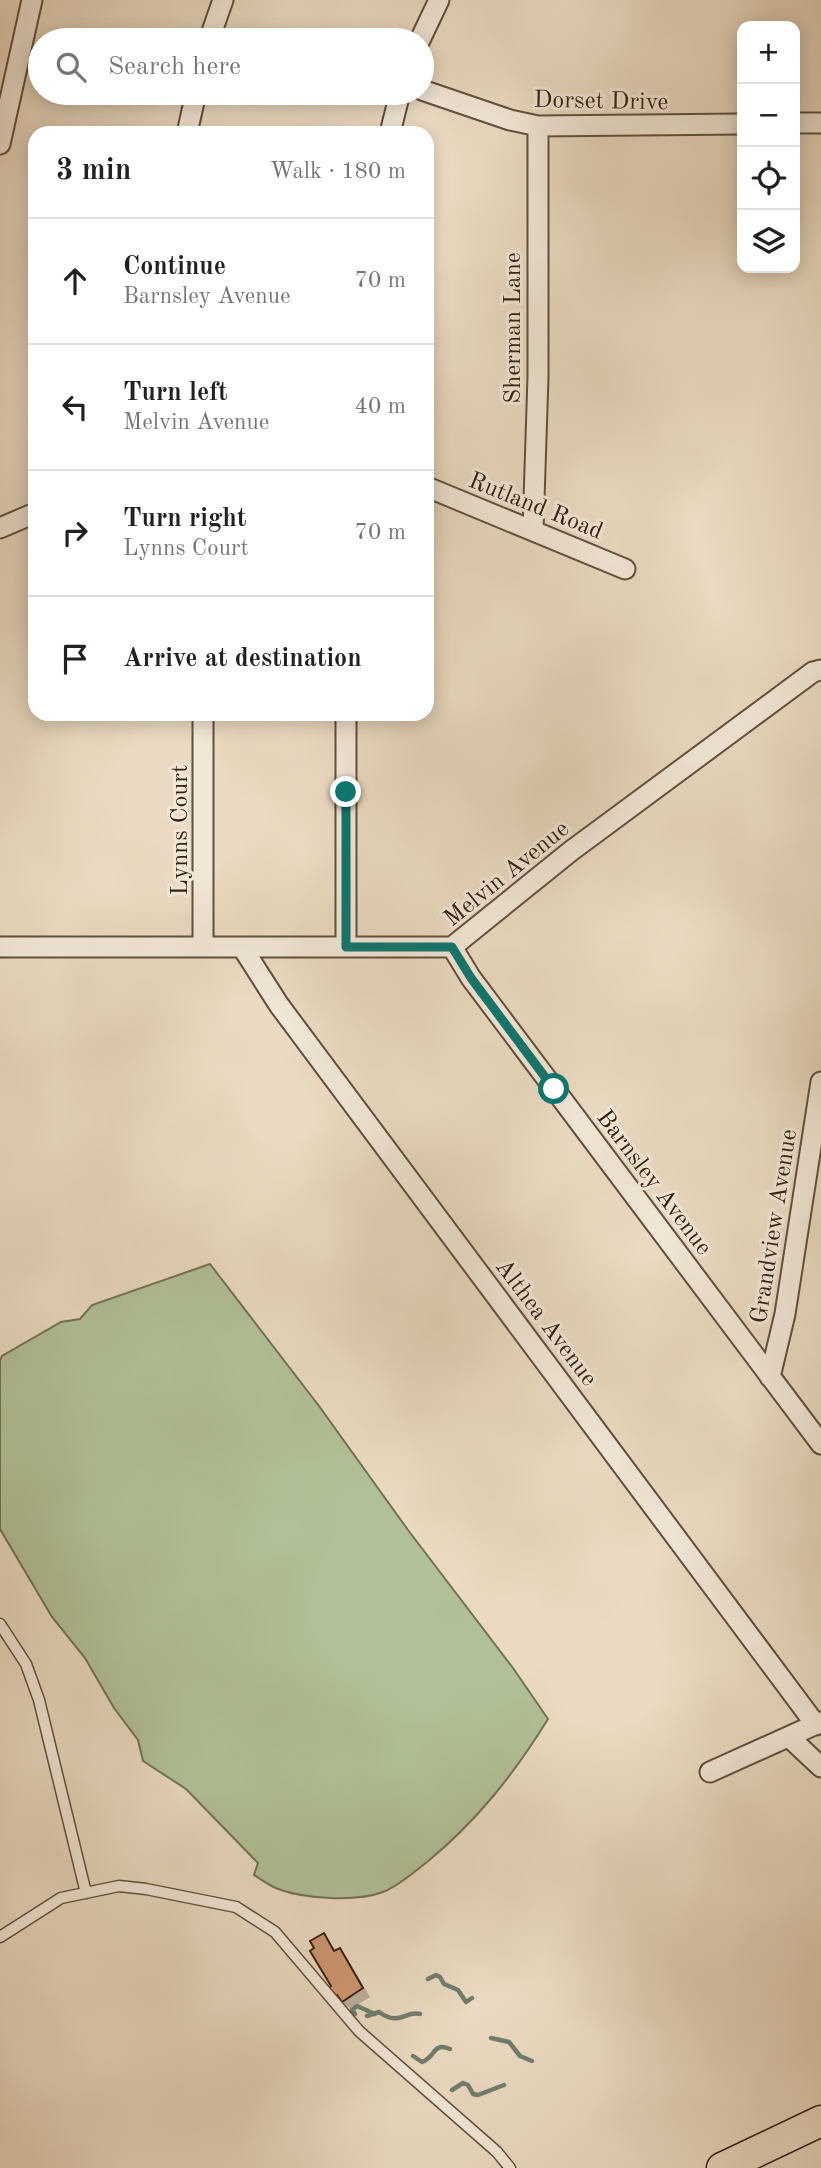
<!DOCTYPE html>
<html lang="en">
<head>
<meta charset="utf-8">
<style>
  body { margin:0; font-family:"Old Standard TT",serif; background:#f6f6f6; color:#202124 }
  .controls { position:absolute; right:21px; top:21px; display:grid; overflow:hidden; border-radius:14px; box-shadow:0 4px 18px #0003 }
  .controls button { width:63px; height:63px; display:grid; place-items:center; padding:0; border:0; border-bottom:2px solid #e0e0e0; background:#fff; color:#202124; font:35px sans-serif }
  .stop { position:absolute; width:21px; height:21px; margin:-16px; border:5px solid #0f766e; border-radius:50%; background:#fff }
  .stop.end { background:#0f766e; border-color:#fff; box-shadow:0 2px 7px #0008 }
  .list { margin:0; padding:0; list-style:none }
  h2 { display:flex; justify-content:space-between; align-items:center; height:91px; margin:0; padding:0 28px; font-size:30px }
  h2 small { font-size:23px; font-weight:400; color:#757577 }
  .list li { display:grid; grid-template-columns:46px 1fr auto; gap:21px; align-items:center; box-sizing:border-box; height:126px; padding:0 28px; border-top:2px solid #e0e0e0 }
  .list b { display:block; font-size:26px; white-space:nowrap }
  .list p { margin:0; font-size:23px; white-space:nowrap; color:#757577 }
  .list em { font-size:23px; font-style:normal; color:#757577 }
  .icon { flex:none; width:38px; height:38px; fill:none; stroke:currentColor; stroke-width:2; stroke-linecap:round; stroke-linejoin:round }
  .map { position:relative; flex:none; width:821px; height:2168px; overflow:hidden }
  .search { position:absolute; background:#fff; box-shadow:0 4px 18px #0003; left:28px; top:28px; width:406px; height:77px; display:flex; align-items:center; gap:18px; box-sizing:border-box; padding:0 24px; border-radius:38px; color:#757577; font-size:26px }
  .panel { position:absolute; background:#fff; box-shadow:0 4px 18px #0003; left:28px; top:126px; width:406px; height:595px; border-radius:21px }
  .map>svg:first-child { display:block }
</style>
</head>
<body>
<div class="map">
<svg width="821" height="2168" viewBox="0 0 821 2168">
  <rect width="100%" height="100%" fill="#eadac1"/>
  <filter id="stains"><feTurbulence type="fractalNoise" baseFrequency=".00286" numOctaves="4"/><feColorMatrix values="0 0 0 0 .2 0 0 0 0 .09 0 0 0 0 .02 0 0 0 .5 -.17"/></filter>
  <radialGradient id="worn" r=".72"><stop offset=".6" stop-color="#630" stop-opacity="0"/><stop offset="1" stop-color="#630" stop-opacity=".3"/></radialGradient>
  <!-- green -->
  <path fill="#b1c197" stroke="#737154" stroke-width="2" d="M210,1264l109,142 89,124 105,138 35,51c-34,55 -71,102 -121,143 -13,10 -28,24 -44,30 -27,10 -78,7 -105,-3 -8,-3 -16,-9 -24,-14l4,-12 -72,-74 -43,-28 -5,-21 -24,-32 -29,-50 -33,-41 -52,-88v-168l2,-5 59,-34 19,-3 12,-14z"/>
  <!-- shadow -->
  <path fill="#0003" d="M324,1935l13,17 3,-2 7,8 23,39 -19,12 -17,-12z"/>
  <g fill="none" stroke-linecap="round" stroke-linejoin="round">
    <!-- stream -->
    <path stroke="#717d6f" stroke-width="4.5" d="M428,1979l8,-4 4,2 4,7 14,6 8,12 6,-4
      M355,2014l-3,-4 5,-4 18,8
      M367,2016l12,-4c21,15 26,-2 41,2
      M491,2038l18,4 11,14 12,5
      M413,2056l9,6c15,-6 10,-20 28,-13
      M452,2090l11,-7 5,2 5,9 5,1 26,-10"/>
  </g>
  <!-- building -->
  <path fill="#ce9771" stroke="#352111" stroke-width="2" d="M324,1933l10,18 6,-3 23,40 -21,14 -5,-7 -4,3 -6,-9 4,-3 -21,-35 4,-3 -4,-7z"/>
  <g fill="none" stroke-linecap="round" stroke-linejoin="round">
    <defs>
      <path id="lane" d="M0,1624l26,40 13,36 47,193
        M0,1937l61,-39 58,-12 27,3 90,18 39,25 84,99 138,121 13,16"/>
      <path id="street" d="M209,40l14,-40
        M420,40l19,-40
        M422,90l88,30 28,6 204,-2
        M795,123h26
        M187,133l9,-40
        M390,133l10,-40
        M0,144l32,-144
        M427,487l198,82
        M0,528l35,-15
        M533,530l5,-153v-251
        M203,714v233
        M0,947h452l119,-96 242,-179 8,-2
        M242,947l37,58 537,720
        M346,947v-233
        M452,947l19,31 350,466
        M770,1377l15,-63 36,-232
        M789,1737l32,30
        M710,1772l111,-50"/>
      <path id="primary" d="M722,2168l99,-47"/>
    </defs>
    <!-- lane casing -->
    <use href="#lane" stroke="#624f3d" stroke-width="13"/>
    <!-- street casing -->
    <use href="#street" stroke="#624f3d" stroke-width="23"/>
    <!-- primary casing -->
    <use href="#primary" stroke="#352111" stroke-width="33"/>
    <!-- lane -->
    <use href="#lane" stroke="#f1e7d7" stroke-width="10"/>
    <!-- street -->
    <use href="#street" stroke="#f1e7d7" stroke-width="19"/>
    <!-- primary -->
    <use href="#primary" stroke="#eadac1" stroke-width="30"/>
  </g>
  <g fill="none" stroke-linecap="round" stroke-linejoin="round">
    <!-- route -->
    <path stroke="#0f766e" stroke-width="9" d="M346,792v155h106l19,31 83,111"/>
  </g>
  <g text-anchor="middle" stroke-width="6" stroke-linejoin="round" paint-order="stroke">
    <!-- street labels -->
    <g font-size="24" fill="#352111" stroke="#f1e7d7">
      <text transform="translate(601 100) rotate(1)" y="8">Dorset Drive</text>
      <text transform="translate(512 328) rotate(-90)" y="8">Sherman Lane</text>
      <text transform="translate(536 505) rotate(22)" y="8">Rutland Road</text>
      <text transform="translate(179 830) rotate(-90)" y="8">Lynns Court</text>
      <text transform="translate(506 873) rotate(-39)" y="8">Melvin Avenue</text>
      <text transform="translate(655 1182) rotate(53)" y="8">Barnsley Avenue</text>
      <text transform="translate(773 1226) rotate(-81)" y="8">Grandview Avenue</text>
      <text transform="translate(547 1322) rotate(53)" y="8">Althea Avenue</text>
    </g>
  </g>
  <rect width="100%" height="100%" filter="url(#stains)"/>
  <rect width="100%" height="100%" fill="url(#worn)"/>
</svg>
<div class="controls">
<button>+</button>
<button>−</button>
<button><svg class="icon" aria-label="locate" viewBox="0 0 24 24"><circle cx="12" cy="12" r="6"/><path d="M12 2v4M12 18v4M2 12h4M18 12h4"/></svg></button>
<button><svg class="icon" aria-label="layers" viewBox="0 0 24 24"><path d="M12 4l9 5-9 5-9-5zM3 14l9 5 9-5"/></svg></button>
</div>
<div class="stop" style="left:554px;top:1089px"></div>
<div class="stop end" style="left:346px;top:792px"></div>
<div class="search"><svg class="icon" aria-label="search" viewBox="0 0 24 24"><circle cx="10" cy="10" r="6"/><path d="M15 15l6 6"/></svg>Search here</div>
<section class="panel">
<h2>3 min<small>Walk · 180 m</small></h2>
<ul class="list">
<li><svg class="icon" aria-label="ahead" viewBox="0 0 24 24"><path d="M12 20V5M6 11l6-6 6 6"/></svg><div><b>Continue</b><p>Barnsley Avenue</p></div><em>70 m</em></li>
<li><svg class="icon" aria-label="left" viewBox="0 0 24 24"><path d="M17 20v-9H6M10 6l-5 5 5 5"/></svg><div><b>Turn left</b><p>Melvin Avenue</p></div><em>40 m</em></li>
<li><svg class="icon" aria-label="right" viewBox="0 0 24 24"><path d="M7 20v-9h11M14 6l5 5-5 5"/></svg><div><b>Turn right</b><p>Lynns Court</p></div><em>70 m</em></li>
<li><svg class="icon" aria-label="arrive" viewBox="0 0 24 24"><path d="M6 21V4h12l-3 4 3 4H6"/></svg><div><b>Arrive at destination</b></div></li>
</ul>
</section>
</div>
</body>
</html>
